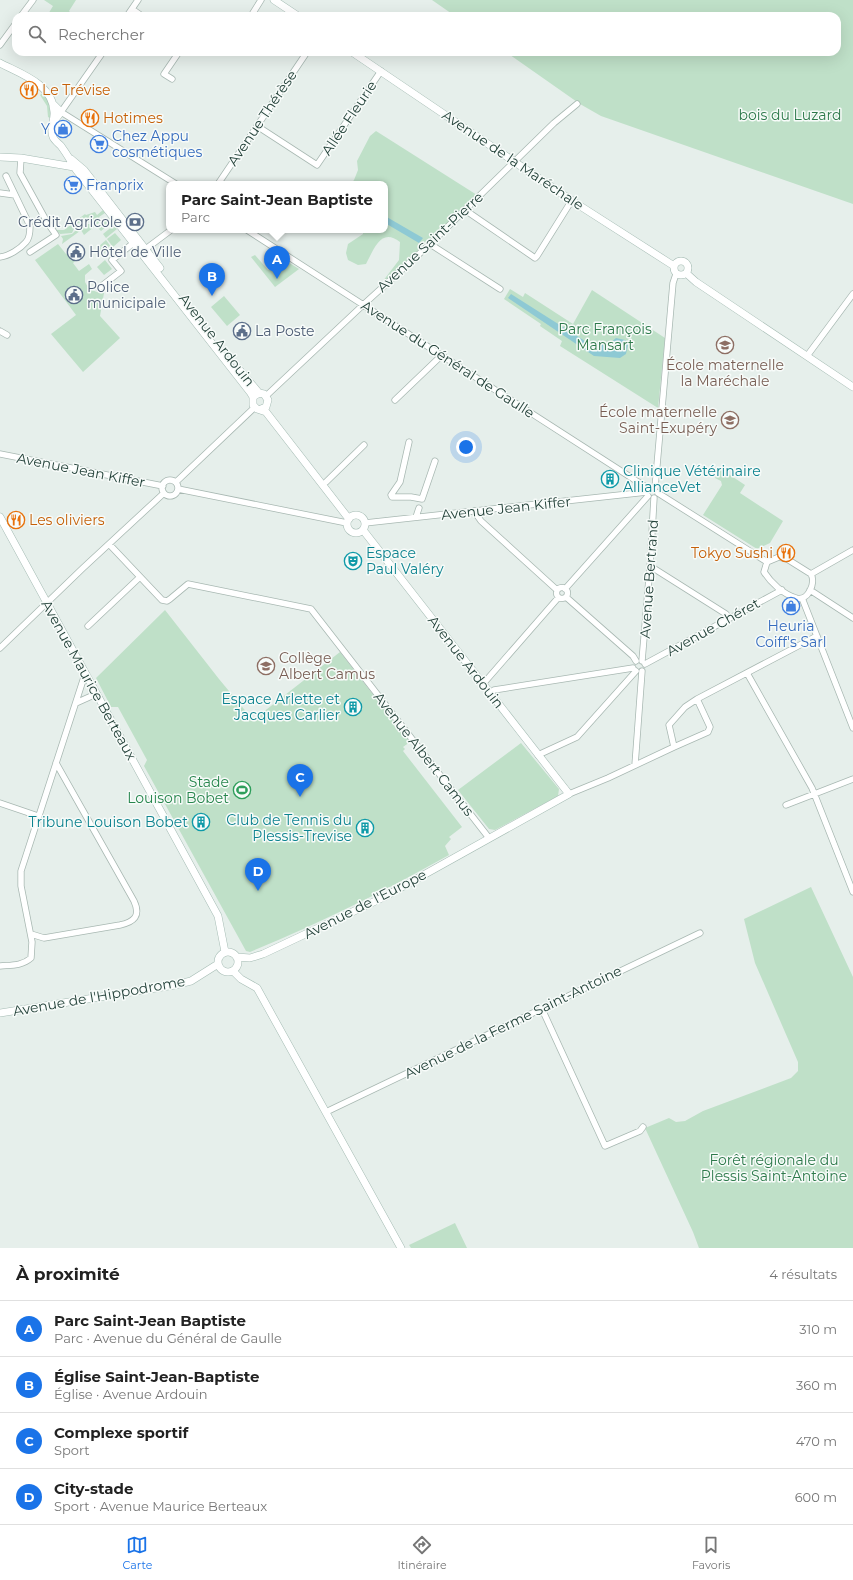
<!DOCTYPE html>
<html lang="fr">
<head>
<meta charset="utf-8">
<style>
  body { margin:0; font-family:Montserrat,sans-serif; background:#f2f2f2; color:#222 }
  .you { position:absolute; left:466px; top:447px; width:14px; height:14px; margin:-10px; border:3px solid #fff; border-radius:50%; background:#1a73e8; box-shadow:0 0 0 6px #1a73e833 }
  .badge { display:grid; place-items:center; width:26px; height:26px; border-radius:50%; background:#1a73e8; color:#fff; font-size:13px; font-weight:700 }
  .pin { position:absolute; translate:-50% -33px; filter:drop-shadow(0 1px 2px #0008) }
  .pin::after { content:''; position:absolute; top:21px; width:14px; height:12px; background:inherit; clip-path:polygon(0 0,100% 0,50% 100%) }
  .popup { position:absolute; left:166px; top:181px; width:222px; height:52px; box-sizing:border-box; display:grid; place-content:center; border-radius:8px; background:#fff; filter:drop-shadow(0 1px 3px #0005); font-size:13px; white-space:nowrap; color:#767676 }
  .popup b { font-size:15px; color:#222 }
  .popup::after { content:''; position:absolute; left:50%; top:100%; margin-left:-8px; border:8px solid transparent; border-top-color:#fff }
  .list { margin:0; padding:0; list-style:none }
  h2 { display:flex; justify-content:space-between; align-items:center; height:52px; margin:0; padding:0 16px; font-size:17px }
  h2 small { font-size:13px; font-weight:400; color:#767676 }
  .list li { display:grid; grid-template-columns:26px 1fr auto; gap:12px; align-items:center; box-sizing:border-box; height:56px; padding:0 16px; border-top:1px solid #e0e0e0 }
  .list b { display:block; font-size:15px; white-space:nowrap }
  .list p { margin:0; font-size:13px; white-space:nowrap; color:#767676 }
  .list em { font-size:13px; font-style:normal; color:#767676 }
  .icon { flex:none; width:22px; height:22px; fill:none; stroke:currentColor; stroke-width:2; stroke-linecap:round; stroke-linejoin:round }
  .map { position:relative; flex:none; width:853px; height:1248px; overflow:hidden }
  .search { position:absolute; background:#fff; box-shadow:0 4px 16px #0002; left:12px; right:12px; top:12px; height:44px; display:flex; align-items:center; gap:10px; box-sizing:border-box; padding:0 14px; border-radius:12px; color:#767676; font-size:15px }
  .sheet { height:276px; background:#fff }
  nav { display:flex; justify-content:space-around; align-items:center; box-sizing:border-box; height:56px; border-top:1px solid #e0e0e0; background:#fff; font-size:11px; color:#767676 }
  nav a { display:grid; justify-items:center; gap:2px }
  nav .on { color:#1a73e8 }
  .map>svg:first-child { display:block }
</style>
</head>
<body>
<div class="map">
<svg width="853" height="1248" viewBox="0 0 853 1248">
  <rect width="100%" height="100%" fill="#e6efeb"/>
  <!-- green -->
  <path fill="#bfe0c8" d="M44,0h32l-7,11 3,3 -1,2h-24l6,-10z
    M432,0h421v204l-252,-88 -21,-12 -74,-52h331v-36h-382z
    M44,92l5,8 3,19 -4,-2 -1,-11 -7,-11z
    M376,131l101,64 -91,88 -3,-2 16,-21 1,-18c-19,-15 -26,7 -34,22l-8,1 -10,-5 -2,-7 2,-9 15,-10v-4h22v-46h-34l3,-4 4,-10 -1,-9 13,-25z
    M103,210l2,3 -6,4 2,4 -5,4c-4,-3 -15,-5 -19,-1 -2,2 -4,7 -5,9l-12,1 -4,-4h8l21,-16 1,1 9,-3 2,3z
    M108,218l4,4 -11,9 -4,-4z
    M85,224h7l3,2 -11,9 -6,-10z
    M114,225l3,4 -11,9 -3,-4z
    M78,228l2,3 -18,13 1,-5 -2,-3 11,-2z
    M115,233l6,7 -8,7 -6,-8z
    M106,240l5,7 -8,7 -5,-7z
    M58,244l8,10 3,-2 2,6 5,2 -3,3 6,8 10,-7 3,5 -7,6v7l4,7 8,3 4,-2 3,3 -4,23 20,22 -37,34 -32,-38 25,-19 -41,-55z
    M255,255l13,15 15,-11 16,10 -24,18 -24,-30z
    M105,260l7,9 -8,6 -7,-8z
    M510,289l13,8 2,-4 48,31 19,-34 73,48 -7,70 -98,-62 2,-5 -22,-15 1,-2 -37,-25z
    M224,296l16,19 -13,11 -16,-19z
    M721,469l24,16 -5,8 43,28 -13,22 -13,6 -54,-34 19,-30 -1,-4 -6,-3z
    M165,610l54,69 34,41 87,-68 52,67 2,7 7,4 9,12 -7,5 2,2 -2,2 59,76 -13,10 2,2 -6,7 4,9c-64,36 -131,69 -199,97l-4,-1 -102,-185 3,-6 -29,-53h-7l-15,-29z
    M521,743l38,46 -1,7 -63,34 -6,-1 -31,-39z
    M811,887l42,90v271h-154l-6,-16 -48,-104 24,-10 7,4 9,-1 18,-10 88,-33 7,-7v-9l-43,-99 -11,-44z
    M455,1223l12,25h-56l-2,-3z"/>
  <!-- water -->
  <path fill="#8ec9d4" d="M385,216l38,22 -4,5 -34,-20z
    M511,294l74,47 21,4 3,-1 7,-6 9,2 3,4 -2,10 -6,4 -26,-2 -86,-58z"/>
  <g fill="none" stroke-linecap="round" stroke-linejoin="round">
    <defs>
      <path id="street" d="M132,9l10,7
        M21,16l12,-16
        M127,16l11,-16
        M251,16l10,-16
        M0,45l16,-22
        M103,52l-42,60 115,72
        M172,79l-8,-5 15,-22
        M257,126l60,39 64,-94
        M21,158l-1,15 27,49 9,13 -26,17
        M218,184l89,-132
        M0,193l15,2
        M465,210l70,48 2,-2 35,-56
        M247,230l402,259
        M430,244l70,45
        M143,251l28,-21
        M0,257c9,-1 20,-8 26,-15 4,-4 4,-11 4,-16l-24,-50
        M99,288l22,-17 -9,-11 24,-19
        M0,331l7,4
        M807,356l46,-62
        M266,396l97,-91 67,-61 124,-121 23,-19
        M395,400l47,-45
        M409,442l-9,40 -9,13 1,2h19l11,2 13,-38
        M0,454l163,32
        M162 488a8 8 0 1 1 16 0a8 8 0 1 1-16 0Z
        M176,482l79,-75
        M326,482l38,-37
        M655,488l18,-205 3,-9
        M178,489l169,34
        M658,493l109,69
        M474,511l7,10 76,69
        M416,517l3,-9
        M365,523l282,-31
        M109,544l53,56 5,1 3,-2 18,-15 123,25 178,229
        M779,557l8,2 24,15c5,9 -3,28 -15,24 -13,-4 -25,-15 -32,-26l3,-10z
        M650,566l76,48 3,4
        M811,574l42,-24
        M556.5 593a5.5 5.5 0 1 1 11 0a5.5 5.5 0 1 1-11 0Z
        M565,589l83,-93
        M810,590l43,28
        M566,597l67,59 3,5
        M802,598l51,130
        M88,626l52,-49
        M0,648l83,-80 81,-75
        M642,661l8,-95 4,-68
        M645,664l137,-74
        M747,673l65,115 41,104
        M483,684l75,-86
        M490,693l4,-3 139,-22
        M697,699l13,28 -2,5 -34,15 -5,-22 16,-18 12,-8 120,-63
        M76,703l20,-9
        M538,755l39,-18 59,-66
        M635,765l7,-94
        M569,794l39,-16 66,-31
        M0,803l38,13
        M786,805l67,-26
        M31,934l13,4 76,-13c14,-3 21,-9 14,-24l-78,-138
        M0,966c11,-1 22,0 31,-8l1,-16 -11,-56v-15l64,-197
        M542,1009l63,137 35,-15 3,-4
        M326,1112l374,-179"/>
      <path id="secondary" d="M274,0l24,16
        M352,52l222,150 100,64
        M0,63c21,11 53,21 54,49 1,8 -5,17 -1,25 1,3 5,6 8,9 5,7 9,13 13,21l176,225 3,5
        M54,105l7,7 -7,9
        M0,157l21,1 53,9
        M71,159l13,11 76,98
        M674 268a7 7 0 1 1 14 0a7 7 0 1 1-14 0Z
        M686,273l10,9 157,105
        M238,368l21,25
        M261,409l5,-2 2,-7 -4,-6 -5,-1 -6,4v8l4,4 9,3 83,107
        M347 524a9 9 0 1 1 18 0a9 9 0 1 1-18 0Z
        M0,517l218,399 7,36
        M218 962a10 10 0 1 1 20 0a10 10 0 1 1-20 0Z
        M237,957l13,1 13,-4 121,-57 185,-103 -206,-264
        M233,971l8,8 16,9 144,260
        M0,1013l175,-28 16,-4 27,-17"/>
    </defs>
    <!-- street casing -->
    <use href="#street" stroke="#a8b8b2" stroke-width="7"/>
    <!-- secondary casing -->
    <use href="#secondary" stroke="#a4bbb3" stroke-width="8"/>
    <!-- street -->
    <use href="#street" stroke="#fff" stroke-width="5.5"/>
    <!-- secondary -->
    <use href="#secondary" stroke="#fff" stroke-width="7"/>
  </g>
  <!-- icons -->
  <defs>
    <symbol id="restaurant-ring" viewBox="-11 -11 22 22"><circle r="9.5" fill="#f7fbf9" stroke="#e8710a" stroke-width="1.5"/><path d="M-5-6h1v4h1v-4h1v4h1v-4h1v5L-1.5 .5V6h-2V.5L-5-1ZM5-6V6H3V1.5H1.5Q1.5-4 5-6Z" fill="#e8710a"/></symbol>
    <symbol id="shop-ring" viewBox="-11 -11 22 22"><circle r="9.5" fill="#f7fbf9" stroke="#3f7fe0" stroke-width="1.5"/><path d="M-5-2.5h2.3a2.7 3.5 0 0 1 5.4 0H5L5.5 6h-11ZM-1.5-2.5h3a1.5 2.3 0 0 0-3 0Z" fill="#3f7fe0"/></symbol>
    <symbol id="supermarket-ring" viewBox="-11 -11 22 22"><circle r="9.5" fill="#f7fbf9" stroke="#3f7fe0" stroke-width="1.5"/><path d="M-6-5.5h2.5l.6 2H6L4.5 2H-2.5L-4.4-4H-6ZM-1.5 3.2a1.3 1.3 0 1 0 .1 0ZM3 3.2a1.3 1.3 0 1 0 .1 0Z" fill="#3f7fe0"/></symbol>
    <symbol id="bank-ring" viewBox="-11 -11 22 22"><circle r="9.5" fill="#f7fbf9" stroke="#5c6f8a" stroke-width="1.5"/><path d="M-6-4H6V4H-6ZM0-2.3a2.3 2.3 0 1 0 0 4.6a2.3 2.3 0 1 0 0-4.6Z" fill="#5c6f8a"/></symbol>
    <symbol id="civic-ring" viewBox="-11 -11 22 22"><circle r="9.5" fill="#f7fbf9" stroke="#5c6f8a" stroke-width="1.5"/><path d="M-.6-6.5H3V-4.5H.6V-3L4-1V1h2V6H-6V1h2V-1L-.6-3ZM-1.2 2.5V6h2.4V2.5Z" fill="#5c6f8a"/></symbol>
    <symbol id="school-ring" viewBox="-11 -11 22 22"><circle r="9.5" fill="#f7fbf9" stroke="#8d6e63" stroke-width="1.5"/><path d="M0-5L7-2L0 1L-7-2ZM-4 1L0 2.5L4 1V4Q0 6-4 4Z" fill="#8d6e63"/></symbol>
    <symbol id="building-ring" viewBox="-11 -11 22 22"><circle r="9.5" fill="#f7fbf9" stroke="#0f9aa8" stroke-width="1.5"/><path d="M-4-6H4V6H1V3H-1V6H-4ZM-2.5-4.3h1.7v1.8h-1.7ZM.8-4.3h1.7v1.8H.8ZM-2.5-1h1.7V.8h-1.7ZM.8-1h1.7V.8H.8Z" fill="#0f9aa8"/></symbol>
    <symbol id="theatre-ring" viewBox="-11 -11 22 22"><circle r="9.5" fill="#f7fbf9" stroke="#0f9aa8" stroke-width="1.5"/><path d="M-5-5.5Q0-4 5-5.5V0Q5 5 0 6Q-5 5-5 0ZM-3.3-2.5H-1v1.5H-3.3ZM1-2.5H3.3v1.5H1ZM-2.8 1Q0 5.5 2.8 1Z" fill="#0f9aa8"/></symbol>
    <symbol id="stadium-ring" viewBox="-11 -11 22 22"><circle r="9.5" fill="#f7fbf9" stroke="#2e9e5b" stroke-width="1.5"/><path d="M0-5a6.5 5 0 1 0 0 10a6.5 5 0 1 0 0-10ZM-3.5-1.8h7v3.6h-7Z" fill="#2e9e5b"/></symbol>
  </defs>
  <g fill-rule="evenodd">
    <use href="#restaurant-ring" x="19" y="80" width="20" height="20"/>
    <use href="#restaurant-ring" x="80" y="108" width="20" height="20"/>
    <use href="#shop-ring" x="53" y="119" width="20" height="20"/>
    <use href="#supermarket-ring" x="89" y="134" width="20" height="20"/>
    <use href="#supermarket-ring" x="63" y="175" width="20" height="20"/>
    <use href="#bank-ring" x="125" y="212" width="20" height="20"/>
    <use href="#civic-ring" x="66" y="242" width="20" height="20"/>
    <use href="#civic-ring" x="64" y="285" width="20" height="20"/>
    <use href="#civic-ring" x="232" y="321" width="20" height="20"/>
    <use href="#school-ring" x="715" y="335" width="20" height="20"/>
    <use href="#school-ring" x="720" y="410" width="20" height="20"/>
    <use href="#building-ring" x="600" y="469" width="20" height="20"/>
    <use href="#restaurant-ring" x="6" y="510" width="20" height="20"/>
    <use href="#restaurant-ring" x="776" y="543" width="20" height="20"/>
    <use href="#theatre-ring" x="343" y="551" width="20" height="20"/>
    <use href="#shop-ring" x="781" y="596" width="20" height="20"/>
    <use href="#school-ring" x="256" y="656" width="20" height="20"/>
    <use href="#building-ring" x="343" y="697" width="20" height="20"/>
    <use href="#stadium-ring" x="232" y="780" width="20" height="20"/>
    <use href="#building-ring" x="191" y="812" width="20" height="20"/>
    <use href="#building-ring" x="355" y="818" width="20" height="20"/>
  </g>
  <g text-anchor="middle" stroke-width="3" stroke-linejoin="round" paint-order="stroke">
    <!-- food labels -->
    <g font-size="14" fill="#c56008" stroke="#f7fbf9" text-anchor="start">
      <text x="42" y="95">Le Trévise</text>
      <text x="103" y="123">Hotimes</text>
      <text x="29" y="525">Les oliviers</text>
      <text x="773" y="558" text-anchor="end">Tokyo Sushi</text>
    </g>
    <!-- park labels -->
    <g font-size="14" fill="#2d7a4b" stroke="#f7fbf9">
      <text x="790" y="120">bois du Luzard</text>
      <text x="605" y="334">Parc François<tspan x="605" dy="16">Mansart</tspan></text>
      <text x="774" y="1165">Forêt régionale du<tspan x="774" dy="16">Plessis Saint-Antoine</tspan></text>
    </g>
    <!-- street labels -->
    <g font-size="14" fill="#24423a" stroke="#f7fbf9">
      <text transform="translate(262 118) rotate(-56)" y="5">Avenue Thérèse</text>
      <text transform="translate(349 118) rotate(-56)" y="5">Allée Fleurie</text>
      <text transform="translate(513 160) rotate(34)" y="5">Avenue de la Maréchale</text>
      <text transform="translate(430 242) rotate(-43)" y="5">Avenue Saint-Pierre</text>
      <text transform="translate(217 340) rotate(52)" y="5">Avenue Ardouin</text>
      <text transform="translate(448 359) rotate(33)" y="5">Avenue du Général de Gaulle</text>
      <text transform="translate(81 470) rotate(11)" y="5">Avenue Jean Kiffer</text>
      <text transform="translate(506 508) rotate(-6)" y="5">Avenue Jean Kiffer</text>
      <text transform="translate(649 579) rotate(-86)" y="5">Avenue Bertrand</text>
      <text transform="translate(713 627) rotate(-29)" y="5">Avenue Chéret</text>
      <text transform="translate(466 662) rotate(52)" y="5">Avenue Ardouin</text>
      <text transform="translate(89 680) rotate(61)" y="5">Avenue Maurice Berteaux</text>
      <text transform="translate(424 754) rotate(52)" y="5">Avenue Albert Camus</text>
      <text transform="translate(365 904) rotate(-27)" y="5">Avenue de l'Europe</text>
      <text transform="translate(99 996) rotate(-10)" y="5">Avenue de l'Hippodrome</text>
      <text transform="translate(513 1022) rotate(-26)" y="5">Avenue de la Ferme Saint-Antoine</text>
    </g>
    <!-- shop labels -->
    <g font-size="14" fill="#366cbe" stroke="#f7fbf9" text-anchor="start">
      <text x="50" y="134" text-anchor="end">Y</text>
      <text x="112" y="141">Chez Appu<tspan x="112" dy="16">cosmétiques</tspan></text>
      <text x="86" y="190">Franprix</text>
      <text x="791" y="631" text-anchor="middle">Heuria<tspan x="791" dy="16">Coiff's Sarl</tspan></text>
    </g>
    <!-- service labels -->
    <g font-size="14" fill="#4e5e75" stroke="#f7fbf9" text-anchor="start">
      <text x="122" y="227" text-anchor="end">Crédit Agricole</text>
      <text x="89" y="257">Hôtel de Ville</text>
      <text x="87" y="292">Police<tspan x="87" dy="16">municipale</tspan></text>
      <text x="255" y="336">La Poste</text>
    </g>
    <!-- education labels -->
    <g font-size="14" fill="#785e54" stroke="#f7fbf9">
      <text x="725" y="370">École maternelle<tspan x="725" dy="16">la Maréchale</tspan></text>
      <text x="717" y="417" text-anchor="end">École maternelle<tspan x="717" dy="16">Saint-Exupéry</tspan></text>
      <text x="279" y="663" text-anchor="start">Collège<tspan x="279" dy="16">Albert Camus</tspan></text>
    </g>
    <!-- culture labels -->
    <g font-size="14" fill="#0d838f" stroke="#f7fbf9" text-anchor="end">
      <text x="623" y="476" text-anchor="start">Clinique Vétérinaire<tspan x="623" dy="16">AllianceVet</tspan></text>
      <text x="366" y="558" text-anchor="start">Espace<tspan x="366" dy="16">Paul Valéry</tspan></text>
      <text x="340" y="704">Espace Arlette et<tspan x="340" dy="16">Jacques Carlier</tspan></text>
      <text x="352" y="825">Club de Tennis du<tspan x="352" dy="16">Plessis-Trevise</tspan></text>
      <text x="188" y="827">Tribune Louison Bobet</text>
    </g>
    <!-- leisure labels -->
    <g font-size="14" fill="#27864d" stroke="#f7fbf9" text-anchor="end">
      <text x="229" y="787">Stade<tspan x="229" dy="16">Louison Bobet</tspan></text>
    </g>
  </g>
</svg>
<div class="you"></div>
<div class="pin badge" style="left:277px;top:279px">A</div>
<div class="popup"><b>Parc Saint-Jean Baptiste</b>Parc</div>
<div class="pin badge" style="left:212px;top:296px">B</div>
<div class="pin badge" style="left:300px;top:797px">C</div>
<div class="pin badge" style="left:258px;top:891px">D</div>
<div class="search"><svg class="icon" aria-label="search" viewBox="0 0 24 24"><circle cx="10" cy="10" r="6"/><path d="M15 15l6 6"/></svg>Rechercher</div>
</div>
<section class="sheet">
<h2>À proximité<small>4 résultats</small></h2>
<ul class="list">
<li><span class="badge">A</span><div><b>Parc Saint-Jean Baptiste</b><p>Parc · Avenue du Général de Gaulle</p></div><em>310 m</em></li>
<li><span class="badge">B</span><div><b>Église Saint-Jean-Baptiste</b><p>Église · Avenue Ardouin</p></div><em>360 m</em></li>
<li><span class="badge">C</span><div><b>Complexe sportif</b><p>Sport</p></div><em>470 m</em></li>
<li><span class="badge">D</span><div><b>City-stade</b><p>Sport · Avenue Maurice Berteaux</p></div><em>600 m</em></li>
</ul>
</section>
<nav>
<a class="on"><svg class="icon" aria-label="map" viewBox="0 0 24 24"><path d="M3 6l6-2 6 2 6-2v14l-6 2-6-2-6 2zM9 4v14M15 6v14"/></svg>Carte</a>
<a><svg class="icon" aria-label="directions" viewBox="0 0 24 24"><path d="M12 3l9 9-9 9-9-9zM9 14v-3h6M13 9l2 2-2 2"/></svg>Itinéraire</a>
<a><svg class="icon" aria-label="saved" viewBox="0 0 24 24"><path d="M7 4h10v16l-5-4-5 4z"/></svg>Favoris</a>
</nav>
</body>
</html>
